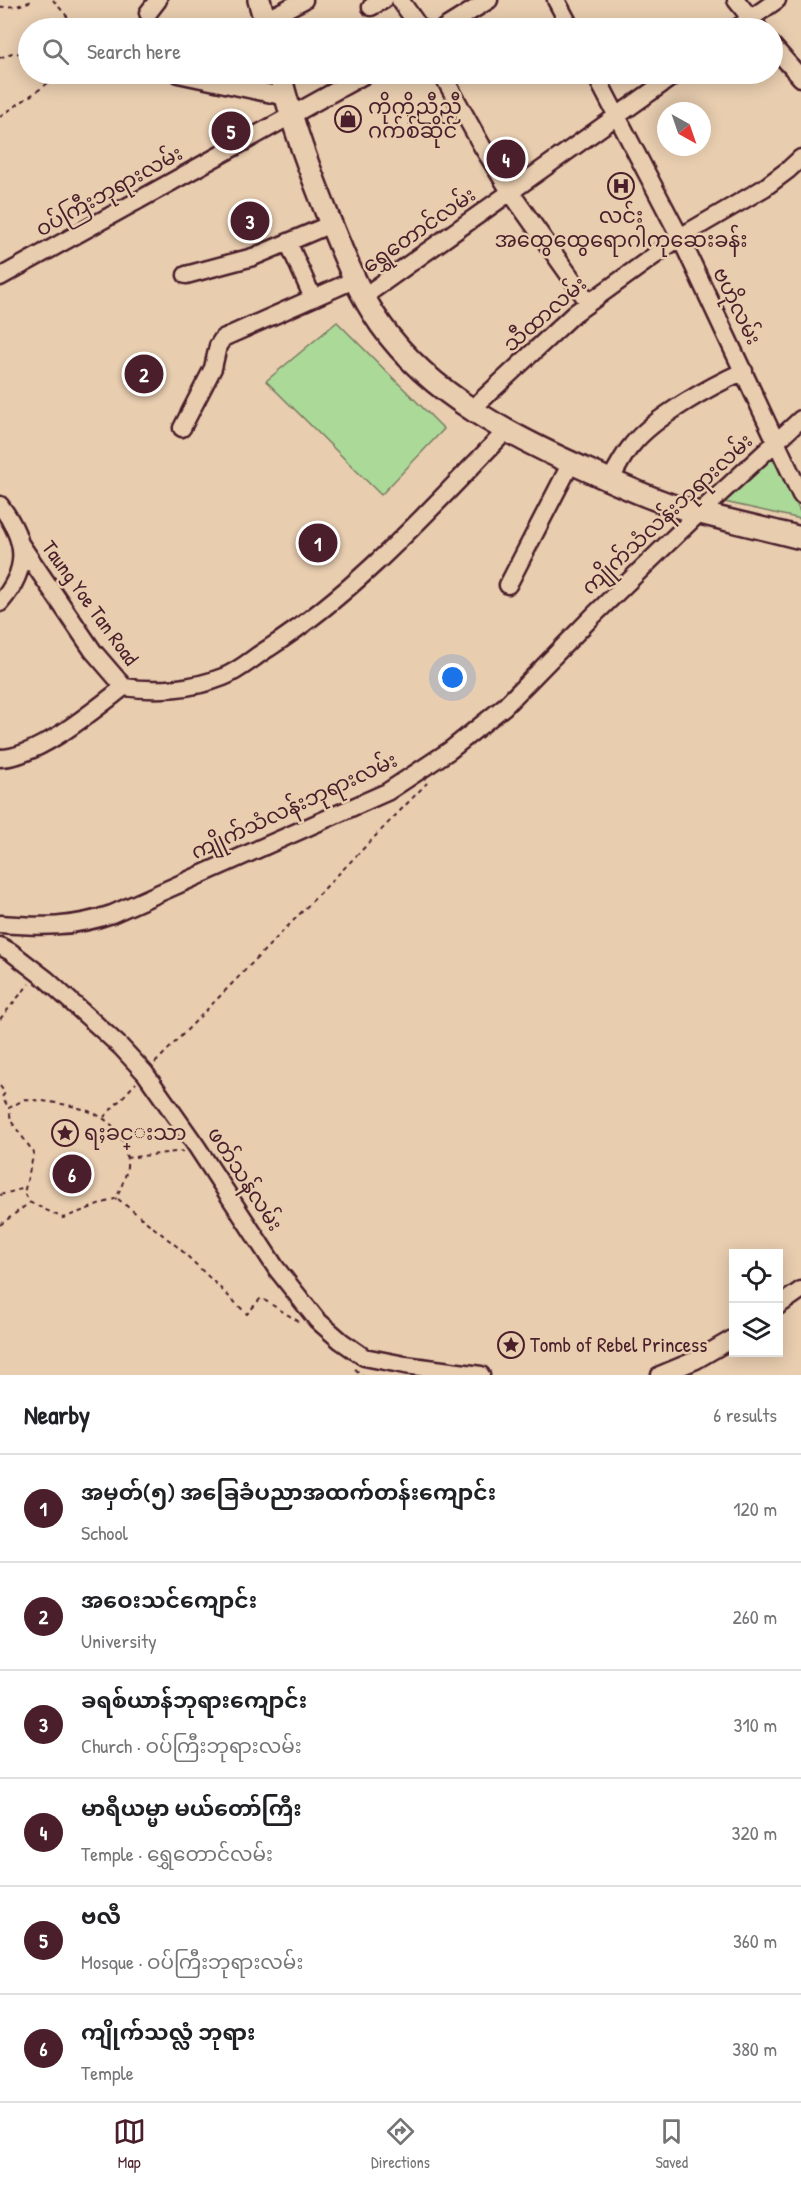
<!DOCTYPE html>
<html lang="en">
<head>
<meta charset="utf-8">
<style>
  body { margin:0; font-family:"Patrick Hand","Noto Sans Myanmar",sans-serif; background:#f6f6f6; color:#202124 }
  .controls { position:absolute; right:18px; bottom:18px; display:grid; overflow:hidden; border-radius:0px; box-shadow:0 3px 15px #0003 }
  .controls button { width:54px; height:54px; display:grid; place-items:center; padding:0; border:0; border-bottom:2px solid #e0e0e0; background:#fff; color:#202124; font:30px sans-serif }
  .compass { position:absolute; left:657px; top:102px; width:54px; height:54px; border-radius:50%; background:#fff; box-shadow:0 3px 15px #0003; rotate:140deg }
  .you { position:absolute; left:453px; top:678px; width:21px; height:21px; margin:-15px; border:4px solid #fff; border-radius:50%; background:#1a73e8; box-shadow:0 0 0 9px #1a73e833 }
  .badge { display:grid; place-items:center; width:39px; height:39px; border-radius:50%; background:#4a1f2b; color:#fff; font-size:20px; font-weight:700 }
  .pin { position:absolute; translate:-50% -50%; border:3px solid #fff; box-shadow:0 2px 6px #0006 }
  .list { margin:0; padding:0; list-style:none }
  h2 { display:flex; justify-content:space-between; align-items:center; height:78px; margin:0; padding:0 24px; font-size:26px }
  h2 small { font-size:20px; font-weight:400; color:#757577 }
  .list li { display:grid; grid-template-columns:39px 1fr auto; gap:18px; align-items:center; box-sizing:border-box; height:108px; padding:0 24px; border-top:2px solid #e0e0e0 }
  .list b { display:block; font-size:22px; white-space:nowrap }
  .list p { margin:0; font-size:20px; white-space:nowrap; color:#757577 }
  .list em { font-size:20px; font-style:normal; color:#757577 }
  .icon { flex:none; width:33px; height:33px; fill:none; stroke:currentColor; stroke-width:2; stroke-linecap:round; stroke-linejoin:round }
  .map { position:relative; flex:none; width:801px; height:1375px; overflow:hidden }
  .search { position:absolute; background:#fff; box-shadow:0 3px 15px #0003; left:18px; right:18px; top:18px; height:66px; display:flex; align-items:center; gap:15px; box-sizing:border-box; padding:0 21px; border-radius:33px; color:#757577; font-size:22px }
  .sheet { height:726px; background:#fff }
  nav { display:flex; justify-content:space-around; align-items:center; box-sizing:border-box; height:84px; border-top:2px solid #e0e0e0; background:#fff; font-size:16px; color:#757577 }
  nav a { display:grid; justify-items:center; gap:3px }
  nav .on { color:#4a1f2b }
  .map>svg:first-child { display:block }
</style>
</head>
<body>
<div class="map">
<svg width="801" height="1375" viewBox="0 0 801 1375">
  <rect width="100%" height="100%" fill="#e8cdaf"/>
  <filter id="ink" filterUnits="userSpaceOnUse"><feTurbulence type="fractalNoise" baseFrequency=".0167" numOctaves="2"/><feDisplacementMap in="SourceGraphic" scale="12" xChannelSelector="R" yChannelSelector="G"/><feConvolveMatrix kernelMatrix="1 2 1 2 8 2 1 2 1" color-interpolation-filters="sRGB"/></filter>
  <g filter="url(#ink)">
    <!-- green -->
    <path fill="#abd998" stroke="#7a7c62" stroke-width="1.5" d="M337,322l107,107 -63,66 -115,-114z
      M774,455l27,59v5l-81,-18z"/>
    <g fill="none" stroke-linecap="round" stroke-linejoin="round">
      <defs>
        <path id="minor" d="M400,0l20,28
          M556,0l15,28
          M736,0l22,28
          M371,7l13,-7
          M148,13l10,-13
          M265,20l39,-20
          M444,28l45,-28
          M737,28l40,-28
          M772,45l29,33
          M178,74l108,23
          M442,74l40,72 29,47 78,110
          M595,74l85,163 121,258
          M288,242l25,56
          M186,275l67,-18 78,-33
          M0,277l366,-203
          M363,297l313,-223
          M472,409l103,-96 105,-76 84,-49 24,-18 13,-12
          M182,428l31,-60 5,-22 5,-8 131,-58
          M610,480c7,-11 13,-25 22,-35 22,-28 79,-59 112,-74
          M0,505c27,36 30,63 0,98
          M21,545l72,106 31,36
          M508,585l63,-122
          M0,758c37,0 94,-48 124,-71 32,5 69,2 99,-10 16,-6 31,-20 46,-29 91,-59 163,-141 238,-218
          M0,924c41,3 73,4 112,-10l275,-122 62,-41 56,-45 88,-90 106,-103 102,-94
          M0,946l11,6 35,27 75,68 24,26 52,74 79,121 41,52 24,21 23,16 41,8 76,10
          M778,1306l23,-16
          M660,1375l36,-15 38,-22"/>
        <path id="major" d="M259,0l8,28
          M280,74c12,50 30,97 49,145 15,37 29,73 52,106 50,71 135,114 213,148 26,12 53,24 80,33 42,12 85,21 127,32"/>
      </defs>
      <!-- minor casing -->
      <use href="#minor" stroke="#4a1f2b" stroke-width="21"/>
      <!-- major casing -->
      <use href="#major" stroke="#4a1f2b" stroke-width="26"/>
      <!-- path -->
      <path stroke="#4a1f2b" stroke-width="2" stroke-dasharray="4.5 4.5" stroke-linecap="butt" d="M53,0l24,28
        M0,7l17,-1 18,-6
        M0,58l12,-5 16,1
        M0,117c20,-15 41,-27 59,-43
        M0,1019l29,-35
        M155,1063l272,-280
        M0,1086l5,7 -3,4 7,11
        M25,1099c42,5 101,9 102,64 1,11 -7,25 -10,35l-54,20 -34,-16 -5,-9 10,-40 -23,-32 -2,-13z
        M104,1117l32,-34
        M126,1158l57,-7
        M0,1195l25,-7
        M118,1199l61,49 68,66 14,-16 40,25
        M0,1225l29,-22
        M355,1369l7,6"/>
      <!-- minor -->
      <use href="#minor" stroke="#e8cdaf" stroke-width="16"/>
      <!-- major -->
      <use href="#major" stroke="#e8cdaf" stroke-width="21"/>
    </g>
  </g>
  <!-- icons -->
  <defs>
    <symbol id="shop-ring" viewBox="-11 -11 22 22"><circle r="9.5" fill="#e8cdaf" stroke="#4a1f2b" stroke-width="1.5"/><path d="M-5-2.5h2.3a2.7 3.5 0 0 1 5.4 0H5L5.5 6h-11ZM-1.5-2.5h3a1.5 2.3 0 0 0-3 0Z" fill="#4a1f2b"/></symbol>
    <symbol id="hospital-ring" viewBox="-11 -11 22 22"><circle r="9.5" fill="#e8cdaf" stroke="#4a1f2b" stroke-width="1.5"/><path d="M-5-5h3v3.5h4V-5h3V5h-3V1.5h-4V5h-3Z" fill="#4a1f2b"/></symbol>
    <symbol id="sight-ring" viewBox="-11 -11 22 22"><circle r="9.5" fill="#e8cdaf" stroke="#4a1f2b" stroke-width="1.5"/><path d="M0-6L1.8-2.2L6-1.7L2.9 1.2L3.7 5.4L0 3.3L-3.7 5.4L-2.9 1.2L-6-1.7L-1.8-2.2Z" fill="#4a1f2b"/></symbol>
  </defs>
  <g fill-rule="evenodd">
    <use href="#shop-ring" x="333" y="104" width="30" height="30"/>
    <use href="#hospital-ring" x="606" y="171" width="30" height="30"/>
    <use href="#sight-ring" x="50" y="1118" width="30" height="30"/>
    <use href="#sight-ring" x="496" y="1330" width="30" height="30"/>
  </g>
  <g text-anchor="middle" stroke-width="5" stroke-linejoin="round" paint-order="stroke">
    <!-- poi labels -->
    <g font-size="21" fill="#4a1f2b" stroke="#e8cdaf" text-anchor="start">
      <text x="368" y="114">ကိုကိုညီညီ<tspan x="368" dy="24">ဂက်စ်ဆိုင်</tspan></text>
      <text x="621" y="223" text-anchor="middle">လင်း<tspan x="621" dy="24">အထွေထွေရောဂါကုဆေးခန်း</tspan></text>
      <text x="84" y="1140">ရႈခင္းသာ</text>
      <text x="530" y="1352">Tomb of Rebel Princess</text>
    </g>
    <!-- street labels -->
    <g font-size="21" fill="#4a1f2b" stroke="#e8cdaf">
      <text transform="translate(109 191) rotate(-29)" y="7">ဝပ်ကြီးဘုရားလမ်း</text>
      <text transform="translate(419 230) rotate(-35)" y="7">ရွှေတောင်လမ်း</text>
      <text transform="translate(737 306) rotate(64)" y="7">ဗဟိုလမ်း</text>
      <text transform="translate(545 314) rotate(-41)" y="7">သီထာလမ်း</text>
      <text transform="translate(667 514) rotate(-43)" y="7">ကျိုက်သံလန်းဘုရားလမ်း</text>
      <text transform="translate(90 603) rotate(54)" y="7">Taung Yoe Tan Road</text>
      <text transform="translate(294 806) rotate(-25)" y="7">ကျိုက်သံလန်းဘုရားလမ်း</text>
      <text transform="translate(245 1179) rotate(57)" y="7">ဖတ်သန်လမ်း</text>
    </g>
  </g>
</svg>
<div class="controls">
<button><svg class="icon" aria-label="locate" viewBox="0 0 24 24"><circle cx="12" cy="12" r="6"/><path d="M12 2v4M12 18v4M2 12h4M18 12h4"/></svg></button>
<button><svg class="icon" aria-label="layers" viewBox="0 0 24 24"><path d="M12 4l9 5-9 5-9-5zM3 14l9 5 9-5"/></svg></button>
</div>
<svg class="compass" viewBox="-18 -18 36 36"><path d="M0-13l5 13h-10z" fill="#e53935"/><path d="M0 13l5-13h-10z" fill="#757577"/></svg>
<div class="you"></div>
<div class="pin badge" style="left:318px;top:543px">1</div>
<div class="pin badge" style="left:144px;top:374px">2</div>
<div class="pin badge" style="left:250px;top:221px">3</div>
<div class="pin badge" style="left:506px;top:159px">4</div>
<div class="pin badge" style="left:231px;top:131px">5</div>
<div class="pin badge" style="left:72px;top:1174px">6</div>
<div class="search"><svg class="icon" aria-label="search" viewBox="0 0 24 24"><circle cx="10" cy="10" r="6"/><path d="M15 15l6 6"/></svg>Search here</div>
</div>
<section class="sheet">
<h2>Nearby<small>6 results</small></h2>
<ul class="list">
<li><span class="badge">1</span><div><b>အမှတ်(၅) အခြေခံပညာအထက်တန်းကျောင်း</b><p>School</p></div><em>120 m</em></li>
<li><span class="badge">2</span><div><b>အဝေးသင်ကျောင်း</b><p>University</p></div><em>260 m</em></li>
<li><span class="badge">3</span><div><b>ခရစ်ယာန်ဘုရားကျောင်း</b><p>Church · ဝပ်ကြီးဘုရားလမ်း</p></div><em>310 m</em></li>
<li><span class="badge">4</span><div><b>မာရီယမ္မာ မယ်တော်ကြီး</b><p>Temple · ရွှေတောင်လမ်း</p></div><em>320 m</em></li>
<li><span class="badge">5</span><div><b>ဗလီ</b><p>Mosque · ဝပ်ကြီးဘုရားလမ်း</p></div><em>360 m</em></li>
<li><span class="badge">6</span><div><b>ကျိုက်သလ္လံ ဘုရား</b><p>Temple</p></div><em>380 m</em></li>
</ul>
</section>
<nav>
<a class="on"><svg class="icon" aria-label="map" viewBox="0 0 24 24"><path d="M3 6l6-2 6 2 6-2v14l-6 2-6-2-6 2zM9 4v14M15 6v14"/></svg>Map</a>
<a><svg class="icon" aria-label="directions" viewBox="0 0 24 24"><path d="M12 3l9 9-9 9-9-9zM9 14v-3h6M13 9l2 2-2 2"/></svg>Directions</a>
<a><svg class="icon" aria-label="saved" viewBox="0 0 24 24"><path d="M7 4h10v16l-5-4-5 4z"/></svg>Saved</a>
</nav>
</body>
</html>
